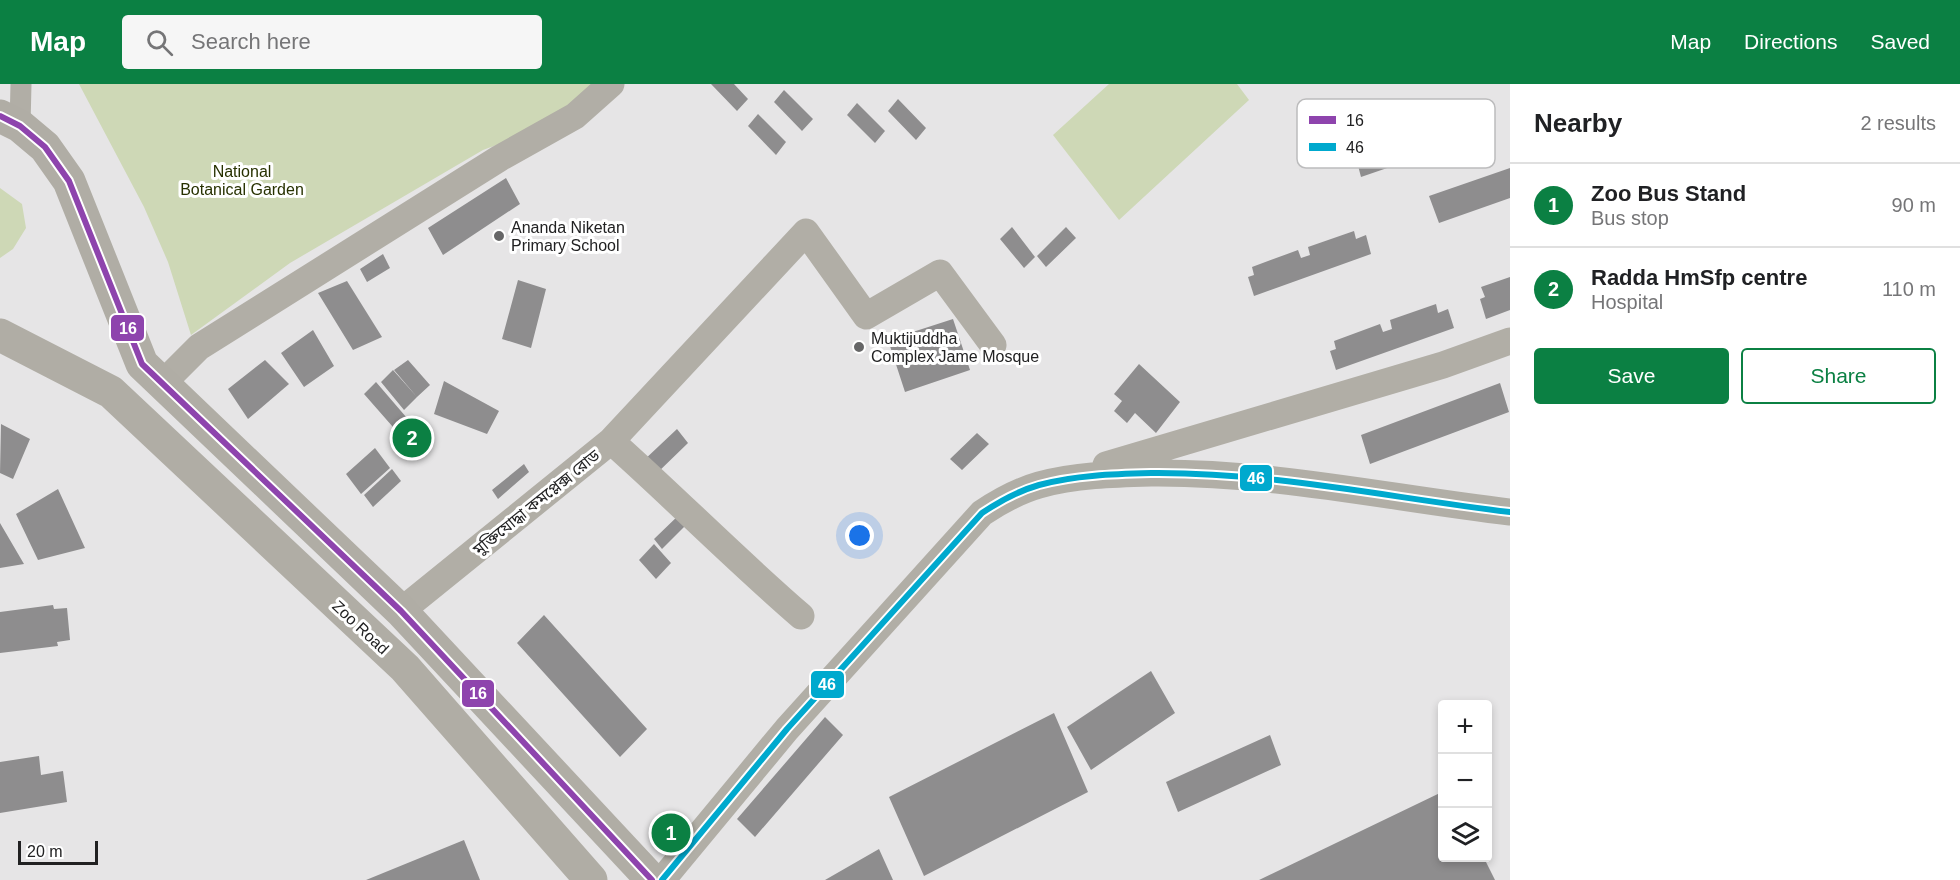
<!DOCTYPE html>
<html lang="en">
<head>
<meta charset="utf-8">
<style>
  body { margin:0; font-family:Arial,"Noto Sans Bengali",sans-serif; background:#f6f6f6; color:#202124 }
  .controls { position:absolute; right:18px; bottom:18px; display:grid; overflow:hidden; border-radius:6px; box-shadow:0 3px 9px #0003 }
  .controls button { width:54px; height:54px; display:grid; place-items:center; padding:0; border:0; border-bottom:2px solid #e0e0e0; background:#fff; color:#202124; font:30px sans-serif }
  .scale { position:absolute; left:18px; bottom:15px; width:80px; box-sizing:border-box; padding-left:6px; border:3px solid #212122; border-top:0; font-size:16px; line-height:21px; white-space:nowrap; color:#212122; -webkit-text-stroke:4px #fff; paint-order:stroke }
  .you { position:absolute; left:860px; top:452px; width:21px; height:21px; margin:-15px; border:4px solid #fff; border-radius:50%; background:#1a73e8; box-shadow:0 0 0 9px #1a73e833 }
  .badge { display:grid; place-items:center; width:39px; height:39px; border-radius:50%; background:#0b8043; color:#fff; font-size:20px; font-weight:700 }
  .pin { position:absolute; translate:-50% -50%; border:3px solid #fff; box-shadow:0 2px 6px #0006 }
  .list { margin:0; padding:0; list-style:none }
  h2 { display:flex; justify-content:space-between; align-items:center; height:78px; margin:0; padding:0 24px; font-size:26px }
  h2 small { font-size:20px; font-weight:400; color:#757577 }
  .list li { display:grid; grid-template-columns:39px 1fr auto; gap:18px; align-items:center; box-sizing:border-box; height:84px; padding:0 24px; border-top:2px solid #e0e0e0 }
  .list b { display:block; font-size:22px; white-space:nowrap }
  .list p { margin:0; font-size:20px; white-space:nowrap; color:#757577 }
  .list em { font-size:20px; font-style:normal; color:#757577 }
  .actions { display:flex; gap:12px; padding:18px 24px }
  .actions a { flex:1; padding:14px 0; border:2px solid #0b8043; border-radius:6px; text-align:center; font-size:21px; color:#0b8043 }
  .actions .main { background:#0b8043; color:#fff }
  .icon { flex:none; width:33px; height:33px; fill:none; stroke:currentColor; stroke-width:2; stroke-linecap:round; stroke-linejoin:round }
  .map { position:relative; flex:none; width:1510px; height:796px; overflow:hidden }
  header { display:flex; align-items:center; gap:36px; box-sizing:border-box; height:84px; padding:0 30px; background:#0b8043; color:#fff }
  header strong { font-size:28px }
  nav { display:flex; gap:33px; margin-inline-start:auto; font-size:21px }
  .search { width:420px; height:54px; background:#f6f6f6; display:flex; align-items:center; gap:15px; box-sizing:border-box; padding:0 21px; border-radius:6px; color:#757577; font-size:22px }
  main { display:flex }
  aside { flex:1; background:#fff }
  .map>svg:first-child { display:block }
</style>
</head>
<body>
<header>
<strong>Map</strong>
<div class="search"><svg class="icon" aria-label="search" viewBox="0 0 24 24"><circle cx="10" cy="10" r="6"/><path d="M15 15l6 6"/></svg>Search here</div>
<nav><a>Map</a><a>Directions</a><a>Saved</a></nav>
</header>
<main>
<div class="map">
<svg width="1510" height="796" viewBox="0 0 1510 796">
  <rect width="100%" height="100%" fill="#e6e5e6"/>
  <!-- green -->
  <path fill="#ced8b6" d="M79,0h518l-57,45 -57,21 -193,113 -99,72 -23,-73 -24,-55z
    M1109,0h128l12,16 -130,120 -66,-85z
    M0,104l22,16 4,24 -13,21 -13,9z"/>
  <!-- building -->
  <path fill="#8e8d8e" d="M711,0h23l14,15 -11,12z
    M784,6l29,29 -11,12 -28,-29z
    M898,15l28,29 -10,12 -28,-29z
    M857,19l28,28 -10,12 -28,-28z
    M1469,26l2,8 10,-3 5,19 -125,43 -5,-19 4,-1 -3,-8 52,-18 2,8 10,-4 -2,-8z
    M758,30l28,28 -10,13 -28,-29z
    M1510,84v30l-71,25 -10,-27z
    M506,94l14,26 -77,51 -15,-27z
    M1012,143l23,30 -11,11 -24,-29z
    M1066,143l10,11 -30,29 -9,-11z
    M1354,147l2,8 10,-4 5,19 -117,42 -6,-19 6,-2 -2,-8 46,-17 3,8 9,-3 -2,-8z
    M383,170l7,14 -23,14 -7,-13z
    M1510,193v33l-24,9 -6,-20 5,-2 -4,-10z
    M518,196l28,9 -15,59 -29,-9z
    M347,197l35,56 -29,13 -35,-57z
    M1436,220l2,9 10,-4 6,19 -118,42 -6,-19 6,-2 -2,-8 46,-17 3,8 9,-3 -2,-9z
    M953,235l17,51 -65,22 -17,-52z
    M313,246l21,36 -30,21 -23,-34z
    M265,276l24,24 -41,35 -20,-30z
    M408,276l22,25 -13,12 -23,-27z
    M1139,280l41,38 -24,31 -21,-20 -8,10 -13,-12 8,-10 -8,-7z
    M393,286l24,27 -13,13 -23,-28z
    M444,297l55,30 -12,23 -53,-20z
    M376,298l49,57 -11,12 -50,-57z
    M1500,299l9,29 -139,52 -9,-29z
    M1,340l29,15 -17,40 -13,-6z
    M677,345l11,14 -34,33 -12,-14z
    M977,349l12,11 -27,26 -12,-11z
    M375,364l15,20 -29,26 -15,-20z
    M524,380l5,8 -31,27 -6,-9z
    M392,385l9,12 -28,26 -9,-12z
    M58,405l27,59 -47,12 -22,-46z
    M682,428l8,9 -28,28 -8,-10z
    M0,439l24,41 -24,4z
    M654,460l17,19 -15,16 -17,-19z
    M53,521l1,4 13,-1 3,32 -13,2 1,4 -58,7v-41z
    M544,531l103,114 -27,28 -103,-114z
    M1151,587l24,42 -84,57 -24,-43z
    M1054,629l34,79 -164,84 -35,-79z
    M825,633l18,18 -88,102 -18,-18z
    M1270,651l11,30 -103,47 -12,-30z
    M39,672l2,19 22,-4 4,31 -67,11v-51z
    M1442,708v66h42l11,22h-236z
    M464,756l16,40h-114z
    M879,765l14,31h-68z"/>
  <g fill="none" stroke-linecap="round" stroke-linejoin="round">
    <!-- pedestrian -->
    <path stroke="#b1aea6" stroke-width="21" d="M20,42l1,-42"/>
    <!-- minor -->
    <path stroke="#b1aea6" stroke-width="27" d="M161,301l38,-38 301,-189 75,-42 36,-32
      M611,357l195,-209 60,84 74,-43 53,72
      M1106,381l337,-100 67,-24
      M401,527l210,-170c64,57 124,118 190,175
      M662,796l125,-151 195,-216c18,-12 36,-22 57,-28 36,-10 76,-11 113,-12 121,-1 239,25 358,39"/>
    <!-- secondary -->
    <path stroke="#b0ada5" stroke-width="33" d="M0,32l20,10 25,21 24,34 73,183 259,247 251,269
      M0,251l111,57 294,276 186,212"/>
    <defs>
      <path id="bus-1" d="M0,32l20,10 25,21 24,34 73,183 259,247 251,269"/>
      <path id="bus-2" d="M662,796l125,-151 195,-216c18,-12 36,-22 57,-28 36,-10 76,-11 113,-12 121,-1 239,25 358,39"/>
    </defs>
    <!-- bus-1 casing -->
    <use href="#bus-1" stroke="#fff" stroke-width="10"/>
    <!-- bus-2 casing -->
    <use href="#bus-2" stroke="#fff" stroke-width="10"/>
    <!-- bus-1 -->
    <use href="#bus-1" stroke="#8e44ad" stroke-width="6"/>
    <!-- bus-2 -->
    <use href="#bus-2" stroke="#00a9ce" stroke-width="6"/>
  </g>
  <!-- markers -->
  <g fill="#666667" stroke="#fff" stroke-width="2">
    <circle cx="499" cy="152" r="6"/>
    <circle cx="859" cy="263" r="6"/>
  </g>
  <g text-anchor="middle" stroke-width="6" stroke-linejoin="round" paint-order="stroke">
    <!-- park labels -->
    <g font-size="16" fill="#273100" stroke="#fff">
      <text x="242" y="93">National<tspan x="242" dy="18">Botanical Garden</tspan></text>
    </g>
    <!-- poi labels -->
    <g font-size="16" fill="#212122" stroke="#fff" text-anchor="start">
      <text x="511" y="149">Ananda Niketan<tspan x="511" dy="18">Primary School</tspan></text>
      <text x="871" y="260">Muktijuddha<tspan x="871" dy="18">Complex Jame Mosque</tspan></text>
    </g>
    <!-- street labels -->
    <g font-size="16" fill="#212122" stroke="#fff">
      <text transform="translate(536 418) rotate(-39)" y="6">মুক্তিযোদ্ধা কমপ্লেক্স রোড</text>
      <text transform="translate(361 543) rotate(43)" y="6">Zoo Road</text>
    </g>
  </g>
  <!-- legend -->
  <rect x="1297" y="15" width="198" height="69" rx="9" fill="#fff" stroke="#bcbcbd" stroke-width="1.5"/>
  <rect x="1309" y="32" width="27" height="8" fill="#8e44ad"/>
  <rect x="1309" y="59" width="27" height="8" fill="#00a9ce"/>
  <g font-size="16" fill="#212122">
    <text x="1346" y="42">16</text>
    <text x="1346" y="69">46</text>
  </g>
  <g stroke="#fff" stroke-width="2">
    <rect x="110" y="230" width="35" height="28" rx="6" fill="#8e44ad"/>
    <rect x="1239" y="380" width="34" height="28" rx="6" fill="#00a9ce"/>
    <rect x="810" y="586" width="35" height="29" rx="6" fill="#00a9ce"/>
    <rect x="461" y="595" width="34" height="29" rx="6" fill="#8e44ad"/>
  </g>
  <g font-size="16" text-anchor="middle" font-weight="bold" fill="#fff">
    <text x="128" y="250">16</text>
    <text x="1256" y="400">46</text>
    <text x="827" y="606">46</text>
    <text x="478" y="615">16</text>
  </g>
</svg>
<div class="controls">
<button>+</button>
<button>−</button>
<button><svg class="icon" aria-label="layers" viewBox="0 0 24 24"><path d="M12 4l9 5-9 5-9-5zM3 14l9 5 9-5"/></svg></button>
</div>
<div class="scale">20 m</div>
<div class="you"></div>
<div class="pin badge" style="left:671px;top:749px">1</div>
<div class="pin badge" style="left:412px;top:354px">2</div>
</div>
<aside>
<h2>Nearby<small>2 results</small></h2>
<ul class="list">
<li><span class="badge">1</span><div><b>Zoo Bus Stand</b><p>Bus stop</p></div><em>90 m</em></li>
<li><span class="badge">2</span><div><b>Radda HmSfp centre</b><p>Hospital</p></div><em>110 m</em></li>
</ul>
<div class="actions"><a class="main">Save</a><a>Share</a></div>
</aside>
</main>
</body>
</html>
